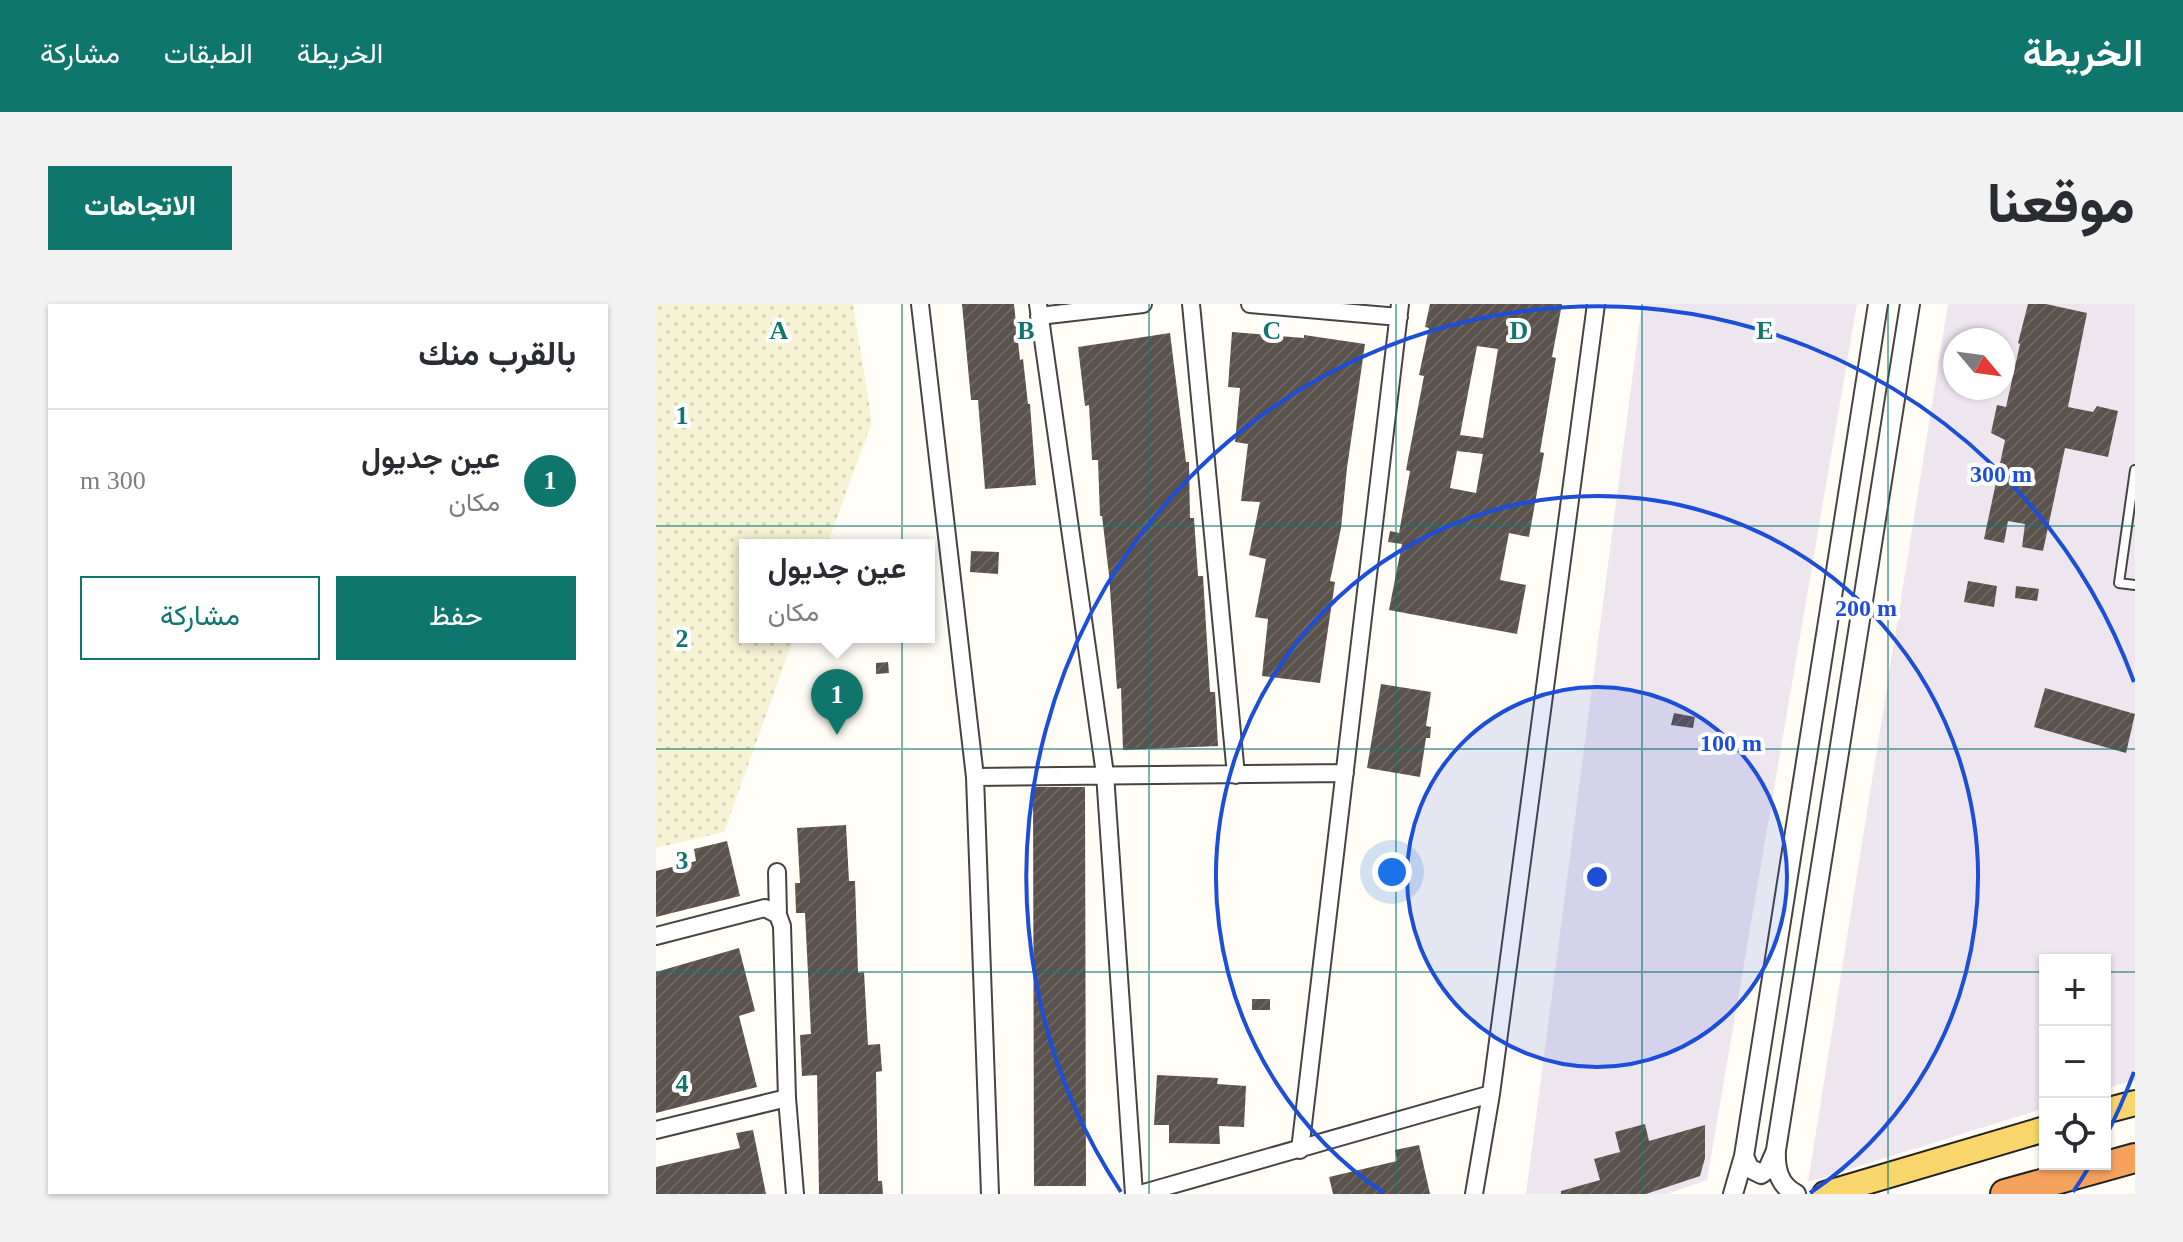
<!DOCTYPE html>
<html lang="ar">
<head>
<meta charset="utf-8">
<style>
  body { margin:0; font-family:"Times New Roman",Vazirmatn,serif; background:#f2f2f3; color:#2b2b33; direction:rtl }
  .controls { position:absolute; right:24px; bottom:24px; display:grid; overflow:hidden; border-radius:0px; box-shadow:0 2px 6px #0004 }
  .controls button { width:72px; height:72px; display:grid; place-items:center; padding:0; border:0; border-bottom:2px solid #e1e1e2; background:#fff; color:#2b2b33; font:40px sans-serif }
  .compass { position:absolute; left:1287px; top:24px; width:72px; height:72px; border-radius:50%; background:#fff; box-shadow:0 2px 6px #0004; rotate:119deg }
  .you { position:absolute; left:736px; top:568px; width:28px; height:28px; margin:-20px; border:6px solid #fff; border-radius:50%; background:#1a73e8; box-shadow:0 0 0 12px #1a73e833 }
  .badge { display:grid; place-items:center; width:52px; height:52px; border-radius:50%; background:#0f766e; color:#fff; font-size:26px; font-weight:700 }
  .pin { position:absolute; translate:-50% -66px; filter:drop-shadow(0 2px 4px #0008) }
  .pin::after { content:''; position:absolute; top:42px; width:28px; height:24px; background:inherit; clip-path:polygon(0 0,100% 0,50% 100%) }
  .popup { position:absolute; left:83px; top:235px; width:196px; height:104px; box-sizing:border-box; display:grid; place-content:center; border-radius:0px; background:#fff; filter:drop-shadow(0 2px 6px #0005); font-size:26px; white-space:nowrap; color:#7c7c81 }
  .popup b { font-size:30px; color:#2b2b33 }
  .popup::after { content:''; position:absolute; left:50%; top:100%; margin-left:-16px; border:16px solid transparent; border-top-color:#fff }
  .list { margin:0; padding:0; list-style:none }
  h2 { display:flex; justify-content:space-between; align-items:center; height:104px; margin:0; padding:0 32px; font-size:34px }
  h2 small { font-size:26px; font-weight:400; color:#7c7c81 }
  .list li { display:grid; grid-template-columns:52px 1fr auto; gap:24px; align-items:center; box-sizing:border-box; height:144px; padding:0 32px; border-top:2px solid #e1e1e2 }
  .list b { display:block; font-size:30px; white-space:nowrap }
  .list p { margin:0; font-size:26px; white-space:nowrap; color:#7c7c81 }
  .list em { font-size:26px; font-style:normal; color:#7c7c81 }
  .actions { display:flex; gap:16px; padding:24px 32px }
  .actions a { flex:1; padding:18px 0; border:2px solid #0f766e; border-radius:0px; text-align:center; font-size:28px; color:#0f766e }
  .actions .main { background:#0f766e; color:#fff }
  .icon { flex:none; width:44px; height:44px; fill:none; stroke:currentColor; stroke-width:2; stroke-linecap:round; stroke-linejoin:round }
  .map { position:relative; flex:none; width:1479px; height:890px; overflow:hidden; direction:ltr; border-radius:0px }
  header { display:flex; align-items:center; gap:48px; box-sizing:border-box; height:112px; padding:0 40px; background:#0f766e; color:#fff }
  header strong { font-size:38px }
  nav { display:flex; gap:44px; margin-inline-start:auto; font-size:28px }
  .intro { display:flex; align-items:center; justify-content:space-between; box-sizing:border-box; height:192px; padding:0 48px }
  h1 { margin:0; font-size:56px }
  .button { padding:20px 36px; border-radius:0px; background:#0f766e; color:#fff; font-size:28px; font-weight:700 }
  main { display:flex; gap:48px; padding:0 48px }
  aside { flex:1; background:#fff; border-radius:0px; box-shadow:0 2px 6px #0004 }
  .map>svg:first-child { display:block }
</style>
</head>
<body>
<header>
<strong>الخريطة</strong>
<nav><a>الخريطة</a><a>الطبقات</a><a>مشاركة</a></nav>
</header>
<div class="intro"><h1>موقعنا</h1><a class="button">الاتجاهات</a></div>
<main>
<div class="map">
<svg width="1479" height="890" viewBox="0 0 1479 890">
  <defs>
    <pattern id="farmland-dots" width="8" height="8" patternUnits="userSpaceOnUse" patternTransform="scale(2)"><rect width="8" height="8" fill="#f6f3d4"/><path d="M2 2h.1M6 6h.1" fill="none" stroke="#d2cfb5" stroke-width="1.8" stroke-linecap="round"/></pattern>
    <pattern id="building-hatch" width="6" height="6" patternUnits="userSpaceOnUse" patternTransform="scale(2)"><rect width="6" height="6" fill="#5a524d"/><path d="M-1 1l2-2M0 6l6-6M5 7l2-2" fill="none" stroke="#6d6662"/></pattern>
  </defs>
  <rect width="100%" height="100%" fill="#fffdf5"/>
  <!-- industrial -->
  <path fill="#eee6ef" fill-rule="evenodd" d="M986,0h215l-150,876 -40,14h-141z
    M1292,0h187v776l-30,9v-129h-60v148l-237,74zM1299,36h48v48h-48z"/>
  <!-- farmland -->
  <path fill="url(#farmland-dots)" d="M0,0h197l19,118 -45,123h-82v92h49l-70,195 -68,16z"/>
  <!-- building -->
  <path fill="url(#building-hatch)" fill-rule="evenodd" d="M306,0h52l6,56 3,-1 5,45h2l6,81 -51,4 -7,-89h-7z
    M774,0h132l-10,53 4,1 -16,94 4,1 -15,84 -20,-4 -9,47 26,5 -9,49 -128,-24 13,-66 -14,-2 2,-11 9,2 11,-62 -4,-1 18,-94 -5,-1 10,-47 -4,-1zM821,42l21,3 -15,89 -23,-3zM801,147l26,3 -7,39 -26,-5z
    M1372,0h18l41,9 -19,94 25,5 4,-6 21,5 -10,46 -43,-9 -22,103 -21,-4 3,-23 -17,-3 -4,22 -20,-4 21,-99 -14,-7 6,-28 9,2 14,-63 -2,-1z
    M576,28l72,6v-3l61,9 -18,124 -6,60 -11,53 5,1 -15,101 -58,-7 6,-57 -13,-2 11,-58 -17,-4 11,-53 -19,-1 7,-57 -13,-2 5,-54 -12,-1z
    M514,29l16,129h3l1,56h4l4,58h5l7,116h5l3,54 -95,4 -2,-62 -4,1 -8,-114 -7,-59h-2l-2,-56h-6l-3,-55 -4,1 -7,-59z
    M315,247l28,1 -1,22 -28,-2z
    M1312,277l29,5 -3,21 -30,-5z
    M1360,282l23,3 -2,12 -22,-3z
    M232,358l1,11 -13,1v-11z
    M725,380l50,8 -5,34 5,1 -1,11h-4l-6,39 -53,-9z
    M1389,384l90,26 -9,39 -92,-26z
    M1018,409l21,4 -2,11 -22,-3z
    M377,483h52l1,399h-52z
    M190,521l3,56h6l3,92 6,-1 4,73 12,-1 2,27 -6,1 2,109h4l1,13h-64l-2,-119 -15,1 -2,-41 11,-1 -6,-121h-9l-1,-30h5l-3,-55z
    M71,537l13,55 -84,21v-46l40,-10 -2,-12z
    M83,644l16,63 -16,5 18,71 -101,26v-141z
    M596,695h18v11h-18z
    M501,771l61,3 -1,6 29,2 -2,41 -25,-1 1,18 -51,-1v-18h-15z
    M989,820l4,17 56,-16v33l-5,18 -54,18h-85v-3l39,-11 -6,-21 26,-7 -5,-20z
    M97,826l13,64h-110v-27l84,-19 -4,-15z
    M763,841l11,49h-97l-4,-17 68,-16 -2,-11z"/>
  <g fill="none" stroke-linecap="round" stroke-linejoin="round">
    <defs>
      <path id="service" d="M1479,166l-16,113 16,2"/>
      <path id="minor" d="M264,0l55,473 15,417
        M382,0l67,470 29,420
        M535,0l45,471
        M594,0l149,13
        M383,12l104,-12
        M319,473l370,-4
        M121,568l1,43
        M0,632l109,-28 13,7 4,11 5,172 8,96
        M0,826l131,-32
        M644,846l100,-846
        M484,890l351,-100
        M818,890l17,-100 105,-790"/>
      <path id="tertiary" d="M1088,852l5,12 12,6 7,-5 7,-16
        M1077,890l11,-38 134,-852
        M1140,890c-17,-9 -21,-25 -20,-44l134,-846"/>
      <path id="primary" d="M1449,807l30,-8
        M1169,890l220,-65"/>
      <path id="motorway" d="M1349,890l130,-36"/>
    </defs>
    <!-- service casing -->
    <use href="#service" stroke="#444" stroke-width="12"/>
    <!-- minor casing -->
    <use href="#minor" stroke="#444" stroke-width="20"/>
    <!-- tertiary casing -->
    <use href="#tertiary" stroke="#444" stroke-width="22"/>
    <!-- primary casing -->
    <use href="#primary" stroke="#222" stroke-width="28"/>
    <!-- motorway casing -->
    <use href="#motorway" stroke="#222" stroke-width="32"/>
    <!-- service -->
    <use href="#service" stroke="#fff" stroke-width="8"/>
    <!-- minor -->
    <use href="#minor" stroke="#fff" stroke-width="16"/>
    <!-- tertiary -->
    <use href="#tertiary" stroke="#fff" stroke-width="18"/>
    <!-- primary -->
    <use href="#primary" stroke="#f9d66b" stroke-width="24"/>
    <!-- motorway -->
    <use href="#motorway" stroke="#f5a25d" stroke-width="28"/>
  </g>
  <!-- grid -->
  <path fill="none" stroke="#0f766e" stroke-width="2" stroke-opacity="0.55" d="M246,0v890M493,0v890M740,0v890M986,0v890M1232,0v890M0,222h1479M0,445h1479M0,668h1389M1449,668h30"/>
  <!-- distance rings -->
  <circle cx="941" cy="573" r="190" fill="#1d4ed8" fill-opacity=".12"/>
  <g fill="none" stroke="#1d4ed8" stroke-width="4">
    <circle cx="941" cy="573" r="190"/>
    <path d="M728 889A381 381 0 1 1 1154 889"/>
    <path d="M1478 768A571 571 0 0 1 1450 832M1433 863A571 571 0 0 1 1417 888M465 888A571 571 0 1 1 1478 378"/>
  </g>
  <g font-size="26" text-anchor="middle" font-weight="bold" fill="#0f766e" stroke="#fff" stroke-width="8" stroke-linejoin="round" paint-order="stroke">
    <text x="123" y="35">A</text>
    <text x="370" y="35">B</text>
    <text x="616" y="35">C</text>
    <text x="863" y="35">D</text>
    <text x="1109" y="35">E</text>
    <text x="26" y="120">1</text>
    <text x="26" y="343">2</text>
    <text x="26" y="565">3</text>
    <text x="26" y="788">4</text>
  </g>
  <circle cx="941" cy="573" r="12" fill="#1d4ed8" stroke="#fff" stroke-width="4"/>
  <g font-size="24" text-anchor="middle" font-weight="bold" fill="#1d4ed8" stroke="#fff" stroke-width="8" stroke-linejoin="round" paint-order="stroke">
    <text x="1345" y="178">300 m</text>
    <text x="1210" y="312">200 m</text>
    <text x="1075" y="447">100 m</text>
  </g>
</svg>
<div class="controls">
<button>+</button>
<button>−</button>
<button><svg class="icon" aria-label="locate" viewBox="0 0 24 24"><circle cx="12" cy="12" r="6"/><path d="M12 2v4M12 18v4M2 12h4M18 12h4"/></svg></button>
</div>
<svg class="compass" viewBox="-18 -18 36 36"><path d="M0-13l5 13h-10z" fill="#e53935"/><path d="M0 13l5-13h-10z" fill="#7c7c81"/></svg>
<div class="you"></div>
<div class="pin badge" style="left:181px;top:431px">1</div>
<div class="popup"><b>عين جديول</b>مكان</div>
</div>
<aside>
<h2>بالقرب منك<small></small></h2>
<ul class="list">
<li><span class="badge">1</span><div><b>عين جديول</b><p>مكان</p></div><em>300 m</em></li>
</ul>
<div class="actions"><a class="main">حفظ</a><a>مشاركة</a></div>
</aside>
</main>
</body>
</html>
